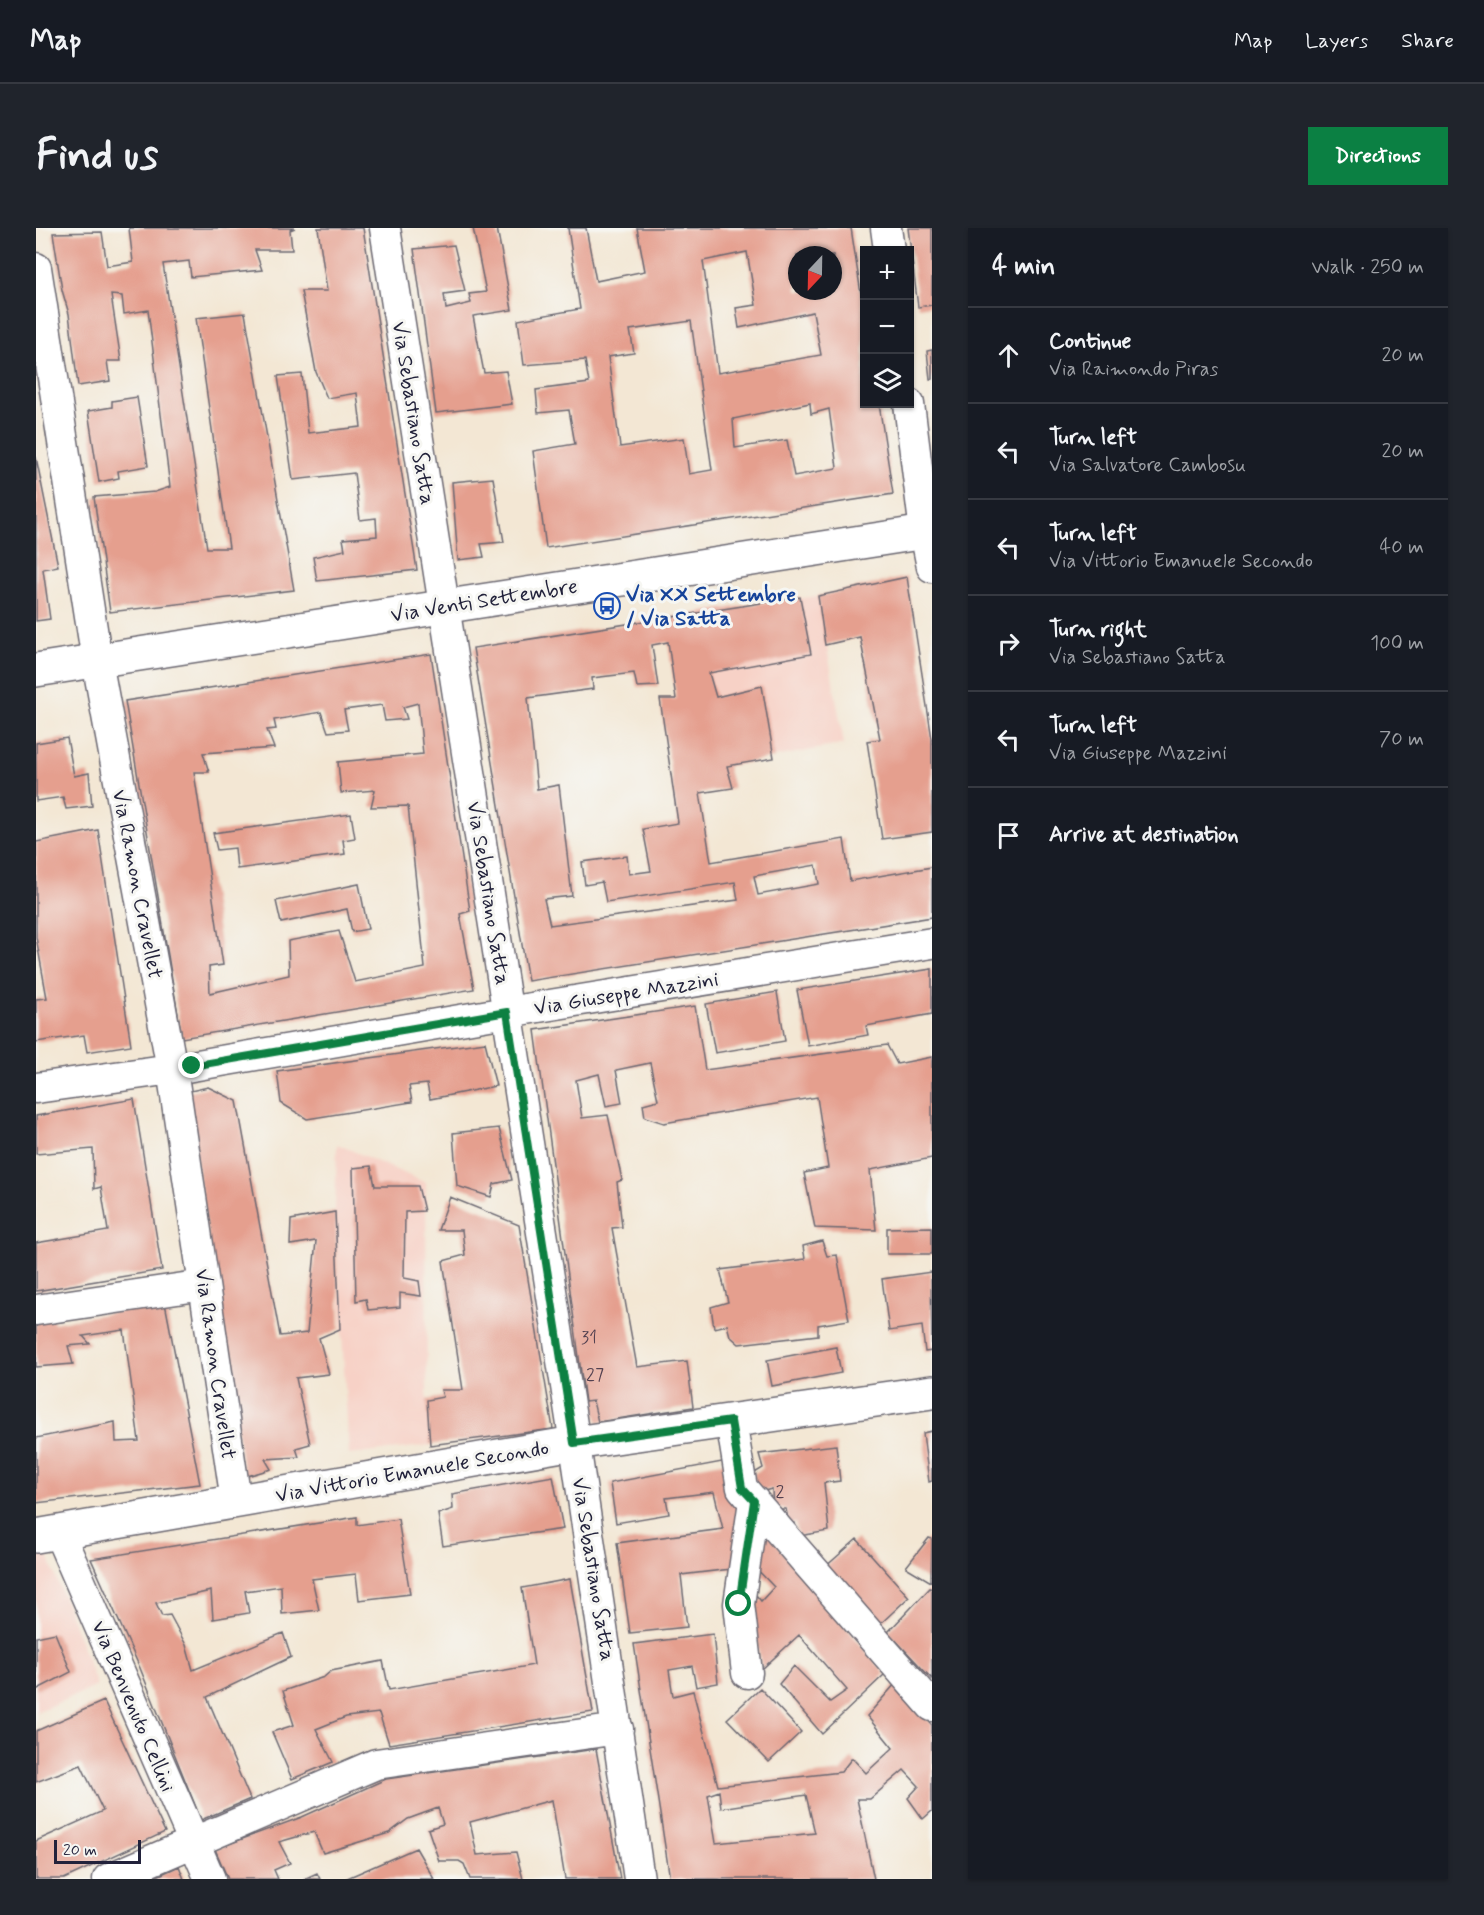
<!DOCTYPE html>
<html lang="en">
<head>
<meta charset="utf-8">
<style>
  body { margin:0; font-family:Mynerve,sans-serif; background:#20242c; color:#f1f3f6 }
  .controls { position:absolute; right:18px; top:18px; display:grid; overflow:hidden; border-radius:0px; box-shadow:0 2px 4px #0004 }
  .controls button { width:54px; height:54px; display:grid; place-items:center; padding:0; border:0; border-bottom:2px solid #363941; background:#171b24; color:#f1f3f6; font:30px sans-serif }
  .compass { position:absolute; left:752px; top:18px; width:54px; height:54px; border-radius:50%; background:#171b24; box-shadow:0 2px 4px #0004; rotate:202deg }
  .scale { position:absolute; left:18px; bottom:15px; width:87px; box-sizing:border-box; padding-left:6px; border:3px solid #22223b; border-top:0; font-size:16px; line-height:21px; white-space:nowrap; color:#22223b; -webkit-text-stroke:4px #f6f6f2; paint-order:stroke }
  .stop { position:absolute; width:18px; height:18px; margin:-14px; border:4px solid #0b8043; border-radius:50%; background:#fff }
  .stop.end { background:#0b8043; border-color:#fff; box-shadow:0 2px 6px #0008 }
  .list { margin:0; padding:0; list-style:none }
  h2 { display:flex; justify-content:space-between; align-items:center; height:78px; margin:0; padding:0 24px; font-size:26px }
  h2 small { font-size:20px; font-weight:400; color:#9ea1a6 }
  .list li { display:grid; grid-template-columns:39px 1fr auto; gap:18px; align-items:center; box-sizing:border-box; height:96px; padding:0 24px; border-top:2px solid #363941 }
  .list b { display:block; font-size:22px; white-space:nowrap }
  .list p { margin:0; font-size:20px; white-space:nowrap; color:#9ea1a6 }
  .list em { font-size:20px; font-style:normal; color:#9ea1a6 }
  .icon { flex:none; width:33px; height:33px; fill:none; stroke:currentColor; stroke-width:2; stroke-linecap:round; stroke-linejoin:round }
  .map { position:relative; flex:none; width:896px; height:1651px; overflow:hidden; border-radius:0px }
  header { display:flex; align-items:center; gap:36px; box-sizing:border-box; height:84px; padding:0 30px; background:#171b24; border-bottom:2px solid #363941 }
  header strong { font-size:28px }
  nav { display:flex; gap:33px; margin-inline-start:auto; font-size:21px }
  .intro { display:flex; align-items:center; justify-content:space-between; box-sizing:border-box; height:144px; padding:0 36px }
  h1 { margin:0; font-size:42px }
  .button { padding:15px 27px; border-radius:0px; background:#0b8043; color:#fff; font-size:21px; font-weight:700 }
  main { display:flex; gap:36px; padding:0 36px }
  aside { flex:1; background:#171b24; border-radius:0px; box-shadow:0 2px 4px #0004 }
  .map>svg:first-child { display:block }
</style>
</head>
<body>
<header>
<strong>Map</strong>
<nav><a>Map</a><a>Layers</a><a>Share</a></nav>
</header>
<div class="intro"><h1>Find us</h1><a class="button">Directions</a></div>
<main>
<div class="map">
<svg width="896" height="1651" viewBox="0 0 896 1651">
  <rect width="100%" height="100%" fill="#f6f6f2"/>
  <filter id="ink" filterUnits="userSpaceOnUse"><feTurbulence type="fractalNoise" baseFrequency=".0167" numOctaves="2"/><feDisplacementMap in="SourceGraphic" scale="12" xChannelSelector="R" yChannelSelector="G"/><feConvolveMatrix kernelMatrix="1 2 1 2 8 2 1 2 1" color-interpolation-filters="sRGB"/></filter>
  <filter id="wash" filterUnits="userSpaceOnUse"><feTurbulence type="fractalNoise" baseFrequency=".008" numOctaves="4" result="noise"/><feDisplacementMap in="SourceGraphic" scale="24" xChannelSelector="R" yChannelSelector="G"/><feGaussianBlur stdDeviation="1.35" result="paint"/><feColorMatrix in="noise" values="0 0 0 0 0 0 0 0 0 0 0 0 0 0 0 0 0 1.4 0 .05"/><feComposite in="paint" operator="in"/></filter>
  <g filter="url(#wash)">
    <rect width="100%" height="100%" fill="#f3e7d4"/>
    <!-- built -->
    <path fill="#f7d1c6" d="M782,368l26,148 -117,22 -56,6 -11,-73 16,-1 -8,-56 -12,3 -4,-25z
      M301,916l89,39 1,217 3,45 -81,10 -14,-243z
      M9,1320l52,138 -61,26v-162z"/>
    <g id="blocks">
      <!-- building -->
      <path fill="#e59f8e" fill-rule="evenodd" d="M93,0h166l-5,2 2,20h-37l7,20 -71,7 -2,-16 -26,3 44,284h22l-33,-230 49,-5 49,277 -184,22 -16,-115 61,-5 15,-5 -22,-177 -24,4 -2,-18 -11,-1 10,66h-14l3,20 -32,5 -9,-72 -7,-24 -9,-57 49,-1 5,34 26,-4z
        M282,0h45l54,342 -100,11 -4,-24 32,-7 -2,-11 34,-3 -1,-18 -16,2 -6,-47 -61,7 -15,-104 24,-2 6,59 53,-6 -4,-34 -30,5 -11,-26 -15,-81h26z
        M437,0h24l15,82 -39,6 11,57 22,-2 6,33 -76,9 -22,-164 40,-4 11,46 -21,3 2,15 25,-6 -2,-9 17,-2z
        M532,0h18l10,53 49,-10 -8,-43h214l13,86v90h15l14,90 -347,54 -13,-97 42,-7 -6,-34 -31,3 -2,-23 53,-7 -4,-23 -61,5 -6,-45 62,-11zM711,24l9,53 -20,3 3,20 74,-16 8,43 -103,18 -15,-112zM761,27h36v36h-36zM655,93l21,149 -23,4 -5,-36 -64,9 -12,-90 26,-4 -4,-23zM774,175l1,11 18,-5 8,59 -43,8 -7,-36 -52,8 -2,-29z
        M872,0h24v77l-14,2z
        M896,122v29h-2l-3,-28z
        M101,169l11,69 -30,5 1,7 -20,4 -11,-71 24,-4v-6z
        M0,229l22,109 -15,3 7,50 -14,2z
        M457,250l11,64 -23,2 3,13 -26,3 -6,-78z
        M871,349l25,162v93l-50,7 -15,-98 13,-2 -20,-102 -35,8 -7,-49z
        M764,369l11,57 -102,19 7,24 46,-11 12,72 -47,8 6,22 -33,5 11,69 133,-23 6,42 82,-14v50l-404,64 -55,-333zM632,414l8,57h-16l18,124 -35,6 8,42 -22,3 -2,-18 -45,6 3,23 17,-3 4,20 129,-20 3,18 -188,25 -6,-26 28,-3 -13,-111 -22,4 -9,-91 65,-9 -1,-11 42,-5 3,14 21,-1 -6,-41zM780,637l3,19 -61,11 -4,-19z
        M395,426l39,257 -10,3 14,75 -292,49 -57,-337zM382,475l5,51 -85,8 3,31 34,-3 -4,17 37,-1 17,162 -70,14 -16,-51 -51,10 1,34 -79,18 -1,-26 14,-2 -29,-193h15l-6,-19 71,-5 -7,-18 9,-1 -2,-9 47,-8 7,20 20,-2 -4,-20 38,-5 3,16 22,-2 -4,-12z
        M31,510l7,38 15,-3 3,33 -26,3 -3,-12 -27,4v-58z
        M315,586l4,24 -12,2 2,14 -108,15 -2,-21 -18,2 -4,-17z
        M62,602l33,215 -44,7 -3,-17 -48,7v-43l11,-1 -11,-61v-95z
        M323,656l9,45 -16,3 -5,-23 -66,14 -5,-22z
        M896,741v45l-66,12 2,9 -60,11 -11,-56z
        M741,764l8,49 -70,12 -9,-49z
        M659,778l10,64 182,-25 10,19 35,-7v101l-62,12 6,60 -61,-2 -11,-55 24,-5 -11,-71 -153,26 -19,-6 -2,-13 15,-4 -8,-37 -34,7 6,33 -16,3 -7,-32 -23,6 6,38 26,-3 14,65 -5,2 5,45 -10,1 25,139 50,-6 6,46 -95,15 -5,-21 -8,1 -50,-372z
        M449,814l11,44 -66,13 -3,-15 -18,2 3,16 -105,17 -26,-16 -4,-32z
        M172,859l29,14 43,235 27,-3 9,-92 -26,4 1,-25 44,-8 5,117 -21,9 10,36 -33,4 14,66 -14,4 3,9 -34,2 6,10 -27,8 -58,-385z
        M98,871l28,171 -126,21v-48l72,-12 -7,-44 -7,2 -1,-40 -57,5v-38z
        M463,900l13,52 -18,4 -3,13 -34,-11 -4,-53z
        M335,938l4,20h43l6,25 -19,1 -1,66 15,3 2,15 -21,-3v14l-32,3 -2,-11 -10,2 -3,-133z
        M414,969l69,28 34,204 -123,16 -3,-45 16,-3 -2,-7h22l-20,-129 22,-6 -3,-25h-24z
        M896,999v27h-45v-26z
        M786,1013l5,15 10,-1 12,65 -31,5v10l-79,9 -9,-8 -3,-11 -13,3 -3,-21 17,-5 -8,-32 85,-11 -2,-13z
        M895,1044l1,79 -7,1 -3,-26 -33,5 -7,-52z
        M129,1075l35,181 -164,19v-65l79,-16 1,20 23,-1 -15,-111 -41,6 7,8 -22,2 5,18 -37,3v-50l14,-2 4,8z
        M800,1119l5,26 -69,13 -5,-26z
        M896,1203v50l-3,1 -6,-49z
        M800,1217l4,36 -16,2 5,48 -30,5 -4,-13 -6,1 -3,-15h-13l-1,-20 -16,4 -3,-19 10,-6 -4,-14z
        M691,1233l12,28v79l-58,7 6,52 -57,6 -13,-90 106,-14 -9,-37 -48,6 3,16 -53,9 -6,-40z
        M517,1248l10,53 -120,17 -5,-32 15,-5 -1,-15z
        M321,1289v8l41,-6 12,75 -51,6 -3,-26 -44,5 7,31 -37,4 -1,-28 -36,5 4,22 -36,6 -2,-28 -55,12 6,13 8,-1 16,30 7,25 90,-37 8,24 -84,40 43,102 -49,21 -61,-152 -49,-109z
        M727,1299l122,147 -63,60 -43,-50 15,-18 36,36 17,-12 -48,-55 -37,34 -14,-69 8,-5 5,6 13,-14 -23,-24z
        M893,1310l3,1 -1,43 -25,-15z
        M821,1311l52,58 -32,30 -53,-59z
        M534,1351l23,133 -204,32 -10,-31 -33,4 -30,12 17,33 -41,17 -20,-47 22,-7 -11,-34 41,-14 7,-6 52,-10 6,29 145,-25 -12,-77z
        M894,1360l2,1v90l-44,-47z
        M19,1405l16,39 -35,18v-53z
        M677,1406l5,49 -22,4 -4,-21 -23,4 4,26 20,-5 25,95 123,-14 11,-14 14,15 27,-25 -26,-32 29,-33 36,42v86l-9,8 -15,-21 11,-12 -15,-16 -34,29h-13l17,80h-204l-36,-235zM683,1563l2,17 85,-13 9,38 -99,10 -8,-48z
        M724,1460l41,44 -32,30 -42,-43z
        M68,1473l61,131 -101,47h-28v-38l67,-30 -22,-46 -45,17v-51z
        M560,1521l24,130h-55l-13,-79 -82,22 7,33 39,-3 7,27h-53l-6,-15 -5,-3h-20l-11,-32 15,-5 -5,-16 -30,11 -19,14 -66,20 -9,-21 -35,10 11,21 -16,7 4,9h-50l-13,-30 87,-32 84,-38z
        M380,1620l18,31h-89z
        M143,1638l5,13h-33z
        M281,1645l3,6h-16z"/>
    </g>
  </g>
  <g filter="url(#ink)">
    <use href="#blocks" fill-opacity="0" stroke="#6b6771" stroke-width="1.5"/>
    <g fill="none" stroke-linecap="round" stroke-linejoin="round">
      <defs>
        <path id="minor" d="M349,0l188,1203 66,448
          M850,0l3,22
          M0,40l61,393 75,408 64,432
          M873,176l16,128 7,35
          M0,860l150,-21 303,-52 443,-72
          M0,1082l168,-25
          M695,1193l11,67 190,218
          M23,1305l151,346
          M711,1445l-8,-69 15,-103
          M72,1651l268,-115 242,-35"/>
        <path id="secondary" d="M0,1308l538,-93 358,-51"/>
        <path id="primary" d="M0,442l896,-139"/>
      </defs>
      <!-- minor casing -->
      <use href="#minor" stroke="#6b6771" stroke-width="33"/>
      <!-- secondary casing -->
      <use href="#secondary" stroke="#6b6771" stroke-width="36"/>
      <!-- primary casing -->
      <use href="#primary" stroke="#6b6771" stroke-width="36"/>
      <!-- minor -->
      <use href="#minor" stroke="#fff" stroke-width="30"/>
      <!-- secondary -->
      <use href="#secondary" stroke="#fff" stroke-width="33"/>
      <!-- primary -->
      <use href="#primary" stroke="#fff" stroke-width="33"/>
    </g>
  </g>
  <g fill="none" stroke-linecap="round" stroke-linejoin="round" filter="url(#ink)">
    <!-- route -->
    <path stroke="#0b8043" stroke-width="8" d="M156,838l315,-54 67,431 157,-22 11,67 12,13 -15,103"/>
  </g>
  <!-- icons -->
  <defs>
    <symbol id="bus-ring" viewBox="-11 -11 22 22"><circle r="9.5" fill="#f6f6f2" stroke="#1a4fb4" stroke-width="1.5"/><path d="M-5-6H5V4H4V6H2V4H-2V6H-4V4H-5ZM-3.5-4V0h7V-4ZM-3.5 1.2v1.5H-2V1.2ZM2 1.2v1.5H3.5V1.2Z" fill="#1a4fb4"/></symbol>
  </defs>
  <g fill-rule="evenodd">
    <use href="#bus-ring" x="556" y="363" width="30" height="30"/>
  </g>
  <g text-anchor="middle" stroke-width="6" stroke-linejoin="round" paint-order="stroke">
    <!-- number labels -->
    <g font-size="18" fill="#534150">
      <text x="553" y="1115">31</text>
      <text x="559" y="1152">27</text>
      <text x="744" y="1269">2</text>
    </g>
    <!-- street labels -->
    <g font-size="21" fill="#22223b" stroke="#f6f6f2">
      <text transform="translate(378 185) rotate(81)" y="7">Via Sebastiano Satta</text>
      <text transform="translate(448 372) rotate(-9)" y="7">Via Venti Settembre</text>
      <text transform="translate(102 656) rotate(79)" y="7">Via Ramon Cravellet</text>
      <text transform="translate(453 665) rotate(81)" y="7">Via Sebastiano Satta</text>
      <text transform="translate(590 765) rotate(-9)" y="7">Via Giuseppe Mazzini</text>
      <text transform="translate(180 1136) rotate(82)" y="7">Via Ramon Cravellet</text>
      <text transform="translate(376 1243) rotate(-10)" y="7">Via Vittorio Emanuele Secondo</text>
      <text transform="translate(558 1341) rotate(81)" y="7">Via Sebastiano Satta</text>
      <text transform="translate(98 1478) rotate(67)" y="7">Via Benvenuto Cellini</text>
    </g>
    <!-- transit labels -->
    <g font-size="21" font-weight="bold" fill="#164399" stroke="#f6f6f2" text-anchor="start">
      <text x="590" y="373">Via XX Settembre<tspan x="590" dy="24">/ Via Satta</tspan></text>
    </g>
  </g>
</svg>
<div class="controls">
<button>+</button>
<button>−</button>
<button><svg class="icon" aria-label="layers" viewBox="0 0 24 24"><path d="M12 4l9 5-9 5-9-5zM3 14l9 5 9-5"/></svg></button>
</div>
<svg class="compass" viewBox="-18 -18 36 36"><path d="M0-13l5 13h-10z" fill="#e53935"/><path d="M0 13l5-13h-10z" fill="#9ea1a6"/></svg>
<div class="scale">20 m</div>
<div class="stop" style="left:703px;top:1376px"></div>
<div class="stop end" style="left:156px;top:838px"></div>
</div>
<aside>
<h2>4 min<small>Walk · 250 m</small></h2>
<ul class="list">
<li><svg class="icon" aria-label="ahead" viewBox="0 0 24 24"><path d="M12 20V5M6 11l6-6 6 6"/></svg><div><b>Continue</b><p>Via Raimondo Piras</p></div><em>20 m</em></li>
<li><svg class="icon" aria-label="left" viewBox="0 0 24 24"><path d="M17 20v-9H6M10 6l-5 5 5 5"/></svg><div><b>Turn left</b><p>Via Salvatore Cambosu</p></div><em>20 m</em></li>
<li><svg class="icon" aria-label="left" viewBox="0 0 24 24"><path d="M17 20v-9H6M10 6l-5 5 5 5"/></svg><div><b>Turn left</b><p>Via Vittorio Emanuele Secondo</p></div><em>40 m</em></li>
<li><svg class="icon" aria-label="right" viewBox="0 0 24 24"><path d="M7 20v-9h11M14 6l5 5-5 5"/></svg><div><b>Turn right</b><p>Via Sebastiano Satta</p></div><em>100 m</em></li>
<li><svg class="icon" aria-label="left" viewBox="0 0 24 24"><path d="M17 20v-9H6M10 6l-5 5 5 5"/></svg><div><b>Turn left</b><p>Via Giuseppe Mazzini</p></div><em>70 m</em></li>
<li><svg class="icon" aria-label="arrive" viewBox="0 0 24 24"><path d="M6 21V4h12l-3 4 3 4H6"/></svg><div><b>Arrive at destination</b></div></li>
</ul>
</aside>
</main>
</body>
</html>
